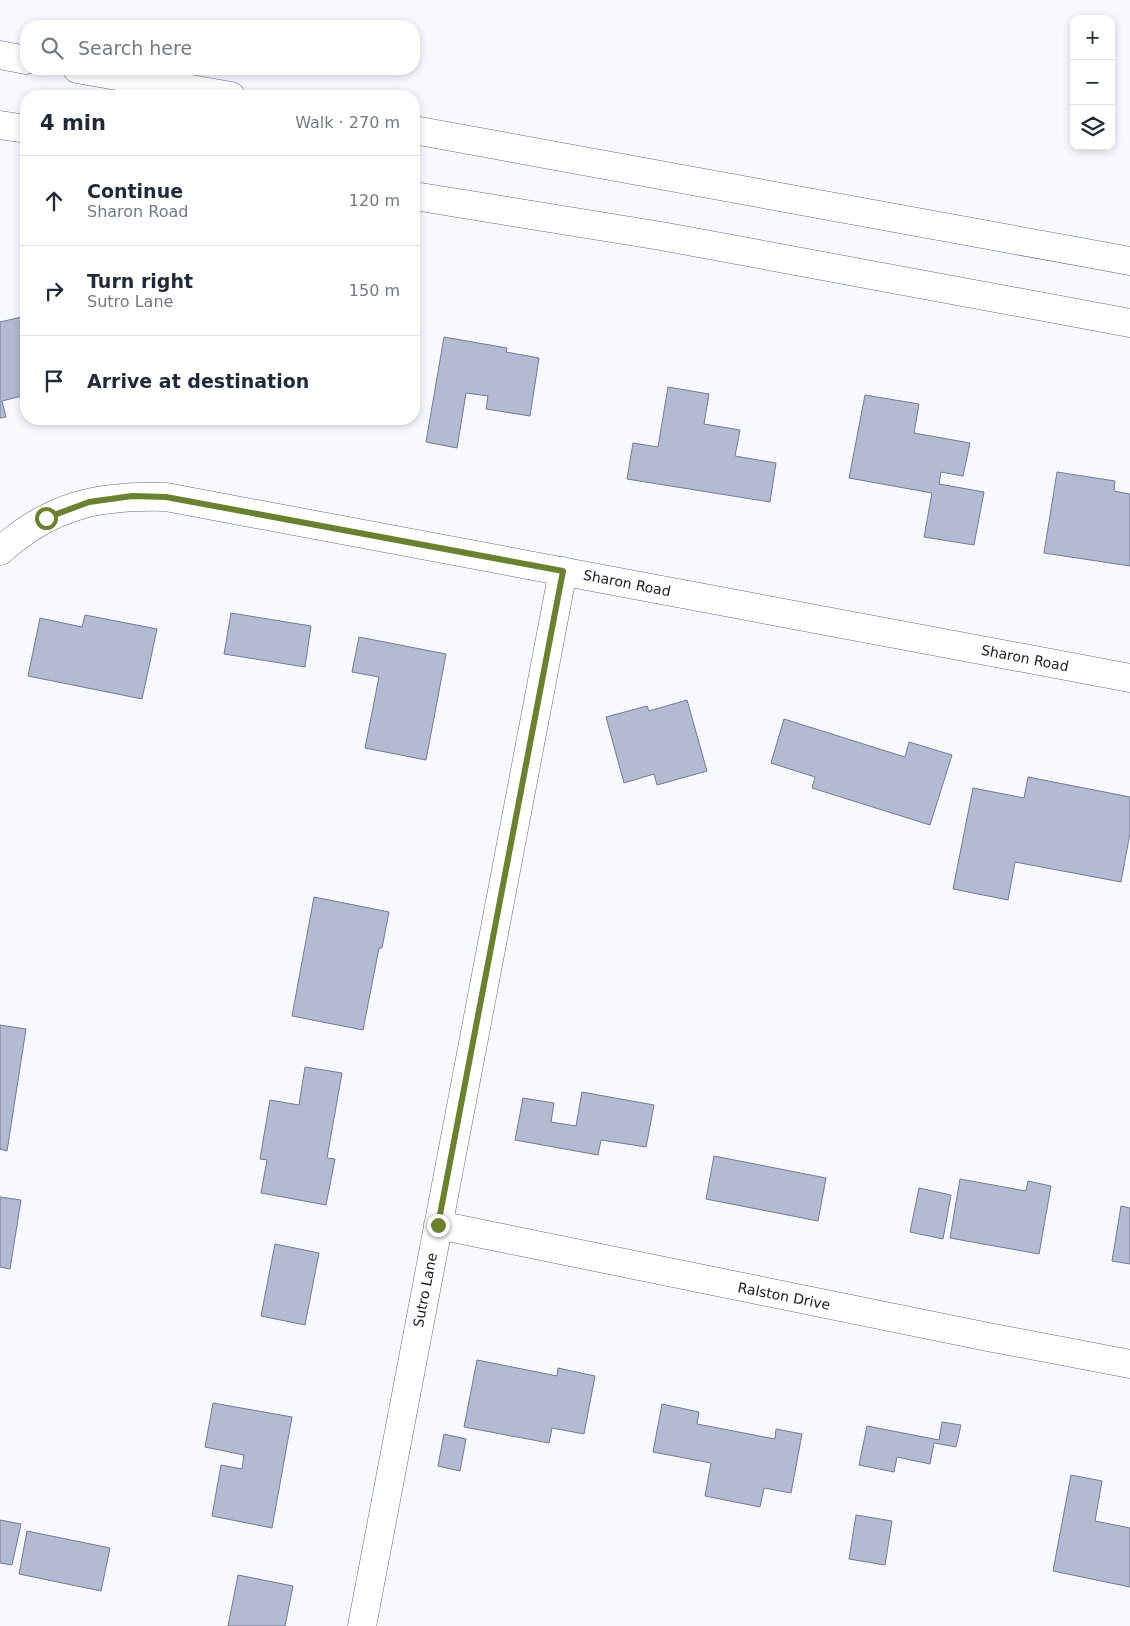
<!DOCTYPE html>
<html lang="en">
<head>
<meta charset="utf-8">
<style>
  body { margin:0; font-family:"DejaVu Sans",sans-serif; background:#f2f2f3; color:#1f2937 }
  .controls { position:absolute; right:15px; top:15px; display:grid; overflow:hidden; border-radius:10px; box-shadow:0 2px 8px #0003 }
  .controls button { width:45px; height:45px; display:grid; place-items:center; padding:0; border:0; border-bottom:1px solid #e0e1e3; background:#fff; color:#1f2937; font:25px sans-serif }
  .stop { position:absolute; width:15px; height:15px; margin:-11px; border:4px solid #6b8031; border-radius:50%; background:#fff }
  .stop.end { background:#6b8031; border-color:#fff; box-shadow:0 1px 5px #0008 }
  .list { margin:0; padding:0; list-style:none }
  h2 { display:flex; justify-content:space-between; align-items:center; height:65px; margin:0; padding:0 20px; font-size:21px }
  h2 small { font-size:16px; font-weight:400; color:#747a83 }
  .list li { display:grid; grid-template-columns:32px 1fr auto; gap:15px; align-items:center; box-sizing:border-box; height:90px; padding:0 20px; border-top:1px solid #e0e1e3 }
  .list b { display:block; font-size:19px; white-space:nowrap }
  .list p { margin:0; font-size:16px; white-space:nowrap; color:#747a83 }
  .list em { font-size:16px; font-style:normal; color:#747a83 }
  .icon { flex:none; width:28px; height:28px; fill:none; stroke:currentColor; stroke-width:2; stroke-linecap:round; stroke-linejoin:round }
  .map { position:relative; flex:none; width:1130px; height:1626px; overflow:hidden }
  .search { position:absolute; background:#fff; box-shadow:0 2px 8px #0003; left:20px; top:20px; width:400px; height:55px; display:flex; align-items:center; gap:12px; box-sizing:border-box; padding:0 18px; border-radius:20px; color:#747a83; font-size:19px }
  .panel { position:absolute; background:#fff; box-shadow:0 2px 8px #0003; left:20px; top:90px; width:400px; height:335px; border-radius:20px }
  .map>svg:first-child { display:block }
</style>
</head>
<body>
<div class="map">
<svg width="1130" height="1626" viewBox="0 0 1130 1626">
  <rect width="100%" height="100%" fill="#f7f9ff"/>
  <!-- building -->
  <path fill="#b2bad4" stroke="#737a93" d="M26,316v79l-24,6 4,16 -6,1v-96z
    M444,337l63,11 -1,4 33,6 -9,58 -44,-7 2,-13 -22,-3 -9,55 -31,-6z
    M668,387l41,7 -5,30 36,6 -5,26 41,7 -6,39 -143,-23 6,-36 25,4z
    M865,395l54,9 -5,29 56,10 -7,33 -22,-4 -2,12 45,8 -10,53 -50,-8 8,-44 -83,-15z
    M330,419h29l-1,4z
    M1057,472l58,9 -1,10 16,3v72l-86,-13z
    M231,613l80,13 -6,41 -81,-13z
    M85,615l72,14 -15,70 -114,-23 12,-58 42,9z
    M359,637l87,17 -20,106 -61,-12 14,-71 -27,-5z
    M687,700l20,71 -50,14 -3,-11 -30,9 -18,-66 41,-11 2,5z
    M784,719l121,38 4,-15 43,13 -22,70 -118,-37 3,-11 -44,-14z
    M1028,777l102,20v36l-9,49 -106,-20 -7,38 -55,-11 20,-101 51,10z
    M314,897l75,15 -7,36h-3l-16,82 -71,-14z
    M0,1025l26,4 -19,122 -7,-2z
    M305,1067l37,6 -15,85 8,1 -9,46 -65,-12 6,-33 -7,-1 10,-59 29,5z
    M582,1092l72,13 -8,42 -45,-7 -3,15 -83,-15 8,-42 31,5 -3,19 25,4z
    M714,1156l112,22 -8,43 -112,-22z
    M960,1179l66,12 2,-10 23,5 -12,68 -89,-16z
    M919,1188l32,7 -8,44 -33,-7z
    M0,1197l21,3 -11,69 -10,-2z
    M1121,1206l9,2v56l-18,-3z
    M275,1244l44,9 -14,72 -44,-9z
    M477,1360l80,16 1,-8 37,8 -11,58 -32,-6 -3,15 -85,-16z
    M213,1403l79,14 -20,111 -60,-12 9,-51 21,4 2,-14 -39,-8z
    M662,1404l37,8 -2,12 78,15 1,-10 26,5 -11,59 -27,-5 -4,19 -55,-11 6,-33 -58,-11z
    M942,1422l19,3 -5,22 -22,-4 -4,21 -33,-7 -3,15 -35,-7 8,-39 72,14z
    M444,1434l22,5 -6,32 -22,-5z
    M1071,1475l31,6 -7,40 35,7v59l-77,-16z
    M856,1515l36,6 -7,44 -36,-6z
    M0,1520l21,4 -9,41 -12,-2z
    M27,1531l83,17 -9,43 -82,-17z
    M238,1575l55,11 -8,40h-57z"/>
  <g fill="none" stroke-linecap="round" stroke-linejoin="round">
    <defs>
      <path id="minor" d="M0,551c51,-46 99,-56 166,-54l964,181
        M438,1225l550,112 142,27
        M362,1626l201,-1055"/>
      <path id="major" d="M0,55l26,5
        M77,69l154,27
        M0,125l26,4
        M414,130l716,131
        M414,196l247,40 469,87"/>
    </defs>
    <!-- minor casing -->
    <use href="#minor" stroke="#656c84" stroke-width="29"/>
    <!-- major casing -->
    <use href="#major" stroke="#656c84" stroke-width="29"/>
    <!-- minor -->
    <use href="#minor" stroke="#fff" stroke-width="28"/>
    <!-- major -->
    <use href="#major" stroke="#fff" stroke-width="28"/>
  </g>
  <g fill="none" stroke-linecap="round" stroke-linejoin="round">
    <!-- route -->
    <path stroke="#6b8031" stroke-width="6" d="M46,518l43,-16 43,-6 34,1 397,74 -125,654"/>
  </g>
  <g text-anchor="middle" stroke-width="4" stroke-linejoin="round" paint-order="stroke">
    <!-- street labels -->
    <g font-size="14" fill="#181b24" stroke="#fff">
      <text transform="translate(627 583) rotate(11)" y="5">Sharon Road</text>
      <text transform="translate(1025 658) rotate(11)" y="5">Sharon Road</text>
      <text transform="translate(425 1290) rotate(-79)" y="5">Sutro Lane</text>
      <text transform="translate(784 1296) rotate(11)" y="5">Ralston Drive</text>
    </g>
  </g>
</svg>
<div class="controls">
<button>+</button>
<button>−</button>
<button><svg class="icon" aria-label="layers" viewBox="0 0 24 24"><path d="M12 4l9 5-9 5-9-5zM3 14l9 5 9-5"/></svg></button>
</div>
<div class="stop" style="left:46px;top:518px"></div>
<div class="stop end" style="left:438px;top:1225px"></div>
<div class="search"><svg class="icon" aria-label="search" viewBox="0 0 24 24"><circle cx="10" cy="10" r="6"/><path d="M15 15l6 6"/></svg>Search here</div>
<section class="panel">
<h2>4 min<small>Walk · 270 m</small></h2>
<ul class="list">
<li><svg class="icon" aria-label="ahead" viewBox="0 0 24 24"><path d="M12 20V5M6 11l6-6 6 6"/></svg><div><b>Continue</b><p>Sharon Road</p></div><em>120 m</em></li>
<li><svg class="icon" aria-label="right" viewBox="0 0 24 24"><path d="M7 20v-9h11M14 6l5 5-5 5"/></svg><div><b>Turn right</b><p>Sutro Lane</p></div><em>150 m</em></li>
<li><svg class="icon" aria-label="arrive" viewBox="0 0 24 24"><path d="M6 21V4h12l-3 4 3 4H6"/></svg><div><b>Arrive at destination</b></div></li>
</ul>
</section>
</div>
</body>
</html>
